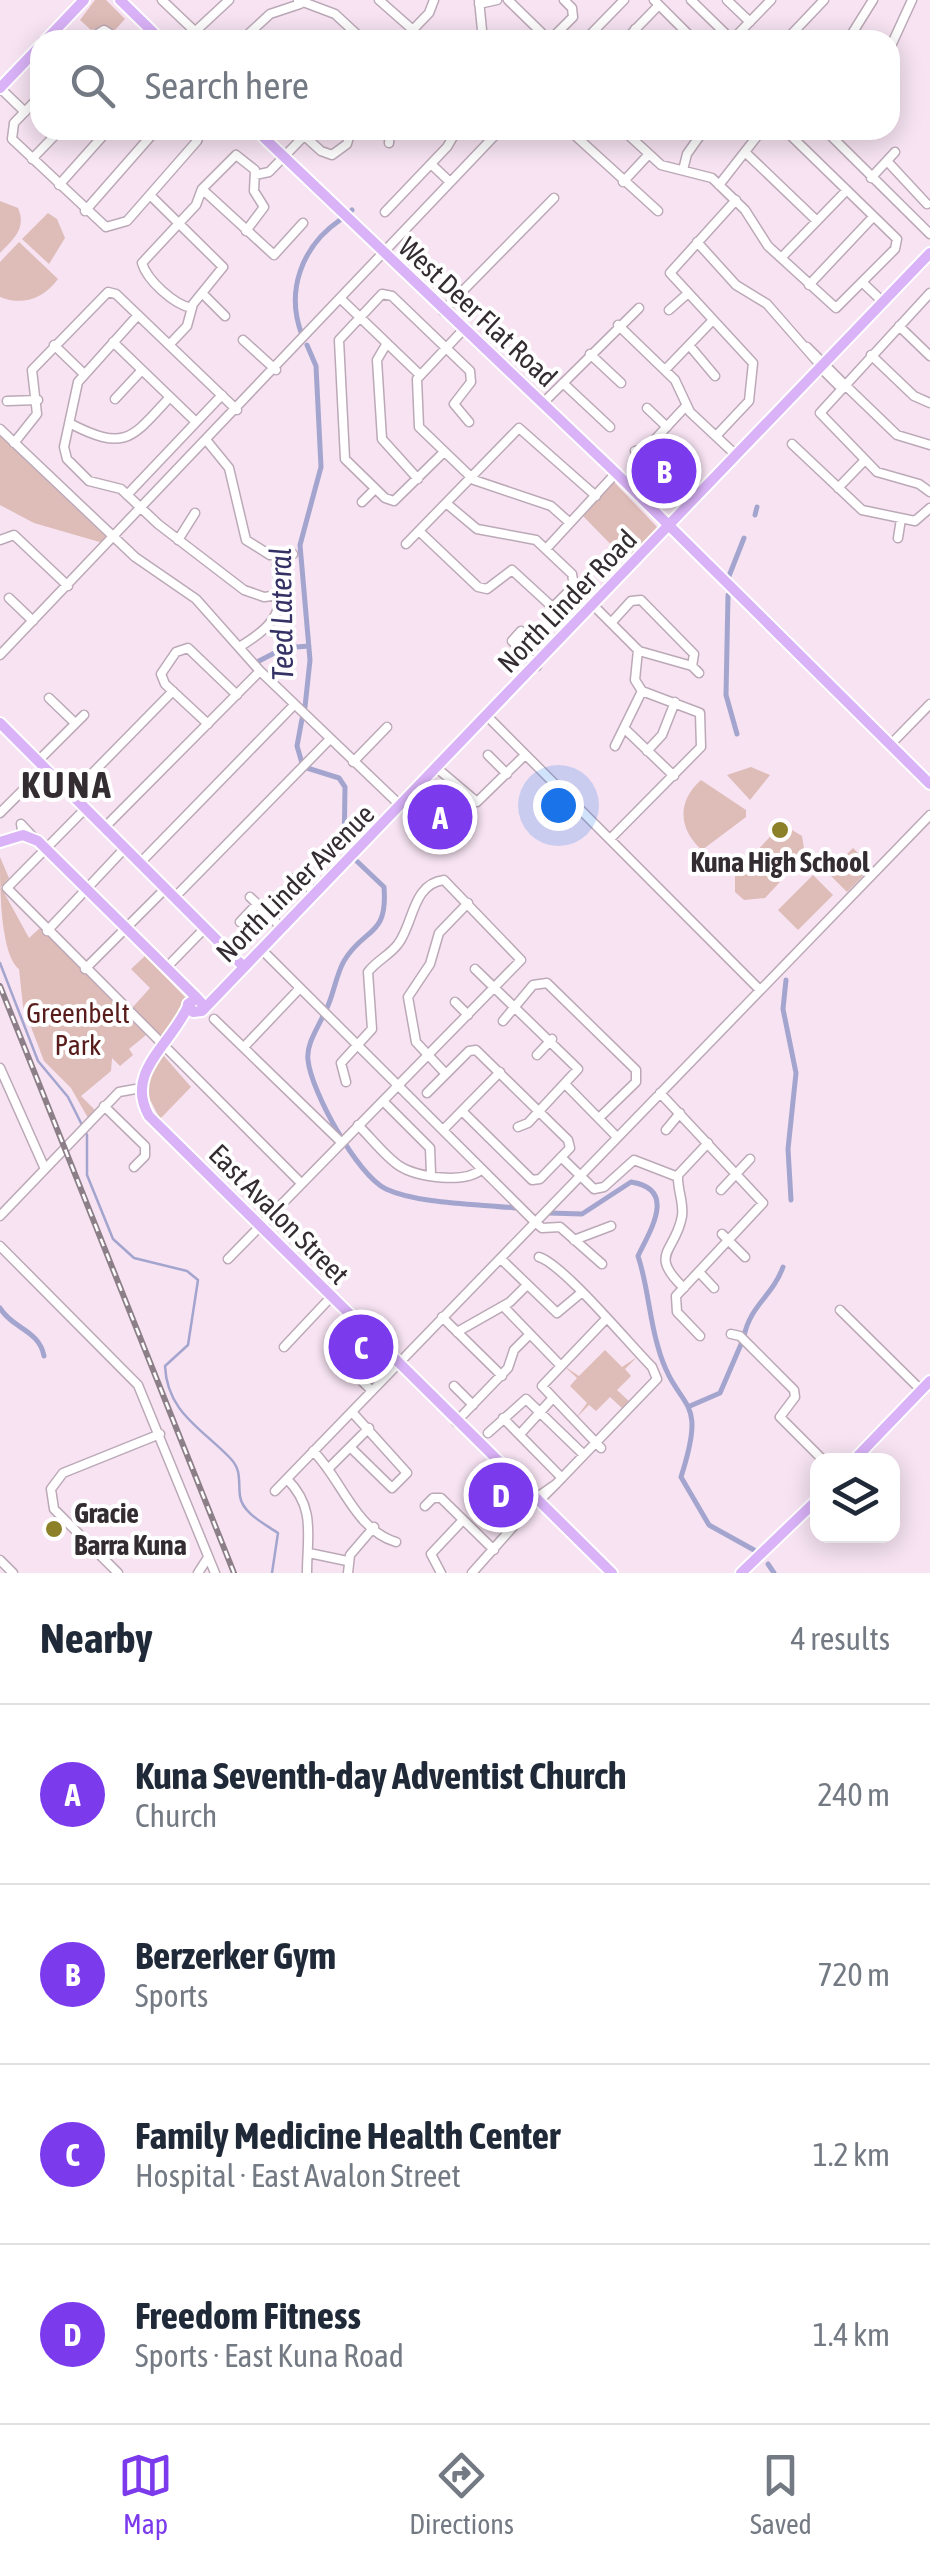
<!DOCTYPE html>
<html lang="en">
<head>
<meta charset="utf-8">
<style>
  body { margin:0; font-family:"Asap Condensed",sans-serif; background:#f2f2f3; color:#1f2937 }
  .controls { position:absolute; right:30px; bottom:30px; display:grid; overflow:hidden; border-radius:20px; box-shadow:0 5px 25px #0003 }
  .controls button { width:90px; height:90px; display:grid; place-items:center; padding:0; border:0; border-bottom:2px solid #e0e1e3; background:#fff; color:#1f2937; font:50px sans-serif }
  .you { position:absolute; left:558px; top:805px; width:35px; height:35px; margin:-25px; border:8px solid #fff; border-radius:50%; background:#1a73e8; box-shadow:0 0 0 15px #1a73e833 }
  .badge { display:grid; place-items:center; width:65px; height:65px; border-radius:50%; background:#7c3aed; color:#fff; font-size:32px; font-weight:700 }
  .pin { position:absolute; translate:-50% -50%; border:5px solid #fff; box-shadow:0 2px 10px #0006 }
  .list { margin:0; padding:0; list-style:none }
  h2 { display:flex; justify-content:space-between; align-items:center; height:130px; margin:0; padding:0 40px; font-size:42px }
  h2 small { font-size:32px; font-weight:400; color:#747a83 }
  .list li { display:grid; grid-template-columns:65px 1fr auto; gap:30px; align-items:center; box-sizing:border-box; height:180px; padding:0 40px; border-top:2px solid #e0e1e3 }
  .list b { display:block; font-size:38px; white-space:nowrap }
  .list p { margin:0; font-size:32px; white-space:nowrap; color:#747a83 }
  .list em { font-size:32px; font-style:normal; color:#747a83 }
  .icon { flex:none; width:55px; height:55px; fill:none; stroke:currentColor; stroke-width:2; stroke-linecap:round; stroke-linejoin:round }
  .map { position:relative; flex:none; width:930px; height:1573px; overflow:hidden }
  .search { position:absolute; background:#fff; box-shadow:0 5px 25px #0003; left:30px; right:30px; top:30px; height:110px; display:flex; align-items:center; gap:25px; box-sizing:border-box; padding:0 35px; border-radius:30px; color:#747a83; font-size:38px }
  .sheet { height:850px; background:#fff }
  nav { display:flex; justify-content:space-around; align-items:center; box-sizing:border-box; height:140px; border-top:2px solid #e0e1e3; background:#fff; font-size:28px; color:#747a83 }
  nav a { display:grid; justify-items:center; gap:5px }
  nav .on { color:#7c3aed }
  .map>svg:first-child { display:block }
</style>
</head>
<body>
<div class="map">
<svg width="930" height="1573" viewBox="0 0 930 1573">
  <rect width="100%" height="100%" fill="#f7e3f2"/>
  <!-- green -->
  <path fill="#debcb8" d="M95,0h11l19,19 -10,11 -9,-4 -15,4 -11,-10z
    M0,201l18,7c9,21 -5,31 -18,45z
    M48,213l9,6 8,19 -16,26 -27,-25z
    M19,242l39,37c-15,20 -35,27 -58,18v-35z
    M0,436l106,101 -3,6 -69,-20 -34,-18z
    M614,482l44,46 -31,33 -45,-46z
    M751,767l19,8 -20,25 -23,-25z
    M701,780l45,30v7l-44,33c-24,-21 -25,-49 -1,-70z
    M782,824l20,12 3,19 -40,43 -21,2 -9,-8v-18z
    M853,848l19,19 -25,25 -19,-19z
    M0,857l9,21 -8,9 28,51 11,-10 106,107 -17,14 4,6 -13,11 -8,-8 -1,13 -30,25 14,14 -7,8 -17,-30 -27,-27 -21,-55 -4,-37c-19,-15 -19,-84 -19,-112z
    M813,875l20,20 -35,35 -20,-20z
    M145,956l41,42 -16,36 -9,4 -29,-30 18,-20 -19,-19z
    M163,1055l28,32 -31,32 -15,-29 7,-22z
    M605,1350l17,17 15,-10 -12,12 6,7 -14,14 14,13 -7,7 -14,-13 -14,14 -7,-6 -13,13 11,-15 -17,-17 7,-8 -13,-12 15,10z"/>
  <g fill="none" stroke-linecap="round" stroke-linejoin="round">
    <!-- stream -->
    <path stroke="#a4a5ce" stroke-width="2.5" d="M0,963l38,98 30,36 19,38v40l26,64 21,19 53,13 11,9 -10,65 -23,21c2,47 38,63 66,93 11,12 7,23 9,37 2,17 25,28 38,37l-6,40"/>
    <!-- canal -->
    <path stroke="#a4a5ce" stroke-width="5" d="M350,212l2,-2
      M302,335c-17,-44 0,-89 38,-115
      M755,515l2,-8
      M729,576l15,-38
      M728,595l-2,100 11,39
      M259,661l25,-13 25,-2
      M305,707l5,-47 -10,-115 21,-78 -5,-101 -9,-21
      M302,763l-5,-17 5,-27
      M307,768l32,10 6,9 -1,62 40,38c4,51 -20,40 -40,74 -8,14 -10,32 -17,47
      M786,980l-3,29 13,64 -8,76 3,51
      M323,1016c-6,13 -17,29 -15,44 3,31 49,115 78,129 32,15 93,15 129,19
      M549,1213l33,1 49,-32c46,7 20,47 7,74 10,30 11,61 20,91 19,68 51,43 23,130l28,48 45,25
      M0,1308c13,21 39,22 44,48
      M744,1336c7,-32 28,-39 39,-69
      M690,1406l30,-13 22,-51
      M768,1564l6,9"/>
    <defs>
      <path id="minor" d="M162,0l42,40
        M298,0l37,14 28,26
        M379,0l34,30
        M479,0l4,40
        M508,0l41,40
        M654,0l40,40
        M691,0l41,40 39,-40
        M727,0l23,22
        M479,4l18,-4
        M635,29l11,11
        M88,40l16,-10 16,10
        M186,40l43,-40
        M242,40l28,-26 30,-10
        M403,40l26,-27 5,-13
        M550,40l23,-23 -1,-9 -8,-8
        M585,40l39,-40
        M625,40l34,-35
        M786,40l38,-40
        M848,40l25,-40
        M890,48l22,-48
        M0,88l25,24
        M40,96l-26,27 -2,16 94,88 21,-6 70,-80 4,-11
        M298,130l23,21 11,4 15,-11 4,-14
        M569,130l89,81
        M623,130l38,35 51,13 33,32 23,36 68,62 59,-59 2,-10 -112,-109
        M825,130l105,104
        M389,143l1,-13
        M746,153l71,68
        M32,159l28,-29
        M887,161l40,43
        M431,164l19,18
        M683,170l4,-16 17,-24
        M255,175l14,-3 41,-42
        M871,178l24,-26
        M623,182l26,-28
        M59,185l49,-55
        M719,185l43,-55
        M202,189l72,66 29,-32
        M151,196l72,71 -30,37 -6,22 -18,19
        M85,211l71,-81
        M385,212l62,-65 10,-17
        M697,242l39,43 31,19 55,63
        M781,258l65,-67
        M863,283l20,19
        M809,285l64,-68
        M202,293l23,23
        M930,293l-110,120 57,59 42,12 11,8
        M342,300l78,75
        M192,308c-18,-3 -45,-28 -50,-45l54,-58 6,-16 34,-34 19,15 -1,21 10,16 -18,24
        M669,310l17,-15
        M443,311l111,-113
        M138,315l-60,67 -14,65 3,12 22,22 32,8 37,35 86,66 20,7 16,-2
        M618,325l57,55 15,32 47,44
        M899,326l31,30
        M463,330l-46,49 2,48 55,53 77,26 19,17
        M243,340l33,30
        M113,342l83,80
        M387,343l-10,17 5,79 36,40
        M54,345l29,28
        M689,345l26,31
        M807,347l37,37 -6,1 -17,-17
        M590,354l31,29
        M871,355l43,41 16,7
        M665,370l48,-50
        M563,383l47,44
        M844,384l53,51 33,10
        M115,399l27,-29
        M7,401l31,-1
        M543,403l96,-95
        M647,408l20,19
        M71,424c55,28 61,14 99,-27
        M0,429l135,128 61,42 64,72 142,136
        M716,436l33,-35 4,-38 -83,-90 66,-73
        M207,441l22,27 17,72 24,15 23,-1
        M14,443l23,-29 -5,-44 76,-78 8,2 121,116
        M792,444l70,66 53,11 15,-13
        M635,451l12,-3 39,-42
        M444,452l-50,49 -9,-3 -40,-39 -6,-119 43,-46 10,2 78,75 1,11 -17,22 15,18
        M838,488l27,-28
        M127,495l95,-100
        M362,502l13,-13
        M446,503l31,26 59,11 36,34 2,12 -21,21
        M419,531l59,56 9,2 25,-19 61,56
        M898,538l3,-19
        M0,540l14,-5 54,51
        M178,540l17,-27
        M406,544l113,-116 77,68
        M546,549l70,-76
        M9,598l24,23
        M594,606l45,45 53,15 7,7
        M611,623l20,-22 10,-1 53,54 -2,12
        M521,631l-9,10 25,25
        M241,646c46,-29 40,-40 35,-91
        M0,655l500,-525
        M49,698l26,25
        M488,717l272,273
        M208,724l-43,-40 -4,-10 15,-22 12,-4 49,47
        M625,729l49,47
        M890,745l40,-41
        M615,746l27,-55 -7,-11 3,-30
        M647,751l15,-16 13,-33
        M488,755l19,19
        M38,761l46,-46
        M353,762l34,-35
        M438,769l39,33 48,-47
        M72,794l101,-103
        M86,808l-79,80 294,295
        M0,813l45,-45
        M105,827l155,-156
        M23,835l-2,-11 12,13
        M610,839l91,-92 -1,-34 -58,-22
        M140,863l154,-158
        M295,878l22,15
        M250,897l32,31
        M174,898l156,-159
        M240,922l17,-18
        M47,931l78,-83
        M261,949l273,272 8,7 18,-1 42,37
        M166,968l39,-40
        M85,969l80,-80
        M475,969l103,100 -50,54 -10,4
        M455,1002l13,13
        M214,1019l127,123
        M503,1021l30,-36 14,-2 89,87v12l-37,36
        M244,1047l56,-59
        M537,1055l15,-16
        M0,1068l45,101
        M446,1074l-30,-32 -8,-45 22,-33 9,-31 29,-30
        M566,1085l51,52
        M427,1093l42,-42 7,-1 92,90 2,8 -30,31 -8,1 -70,-69
        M660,1093l103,110 -87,93 1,16 23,24
        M383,1101l47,47 1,26
        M104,1106l41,40v10l-11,11
        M358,1125c13,13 26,30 40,40 19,13 68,19 84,4
        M443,1130l57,-58
        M666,1130l14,-17
        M561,1157l33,32 10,-2 30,-27 44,17
        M721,1190l29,-31
        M0,1216l119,-124 22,-4
        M722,1234l23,23
        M574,1240l37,-14
        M0,1246l138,139 77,188
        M539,1257c25,8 90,87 113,110l5,12 -101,105
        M228,1259l293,-299 -77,-80c-32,4 -30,43 -46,64 -8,11 -22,17 -30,28l4,57 -31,34 5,19
        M501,1259l56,54 24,-20
        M699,1272l15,16
        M684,1288c-37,-35 -8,-36 -2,-72 2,-14 -5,-27 -4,-41l30,-32
        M503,1306l57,59
        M840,1310l81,80
        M442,1317l60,59
        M457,1332l53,-30 17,-17
        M731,1334l9,2 54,54 1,7 -15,20 43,43
        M284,1347l47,-50
        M333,1352l39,39
        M454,1386l19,19
        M503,1418l59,60
        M456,1422l52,-54 6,-18 16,-16
        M488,1433l38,-34 58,56
        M521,1433l31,-34
        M350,1447l42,41 15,-15 -55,-61
        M601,1448l-59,-62 63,-66
        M313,1451c28,27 42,79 83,91
        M330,1467l39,-39
        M287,1479c29,29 20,57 20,94
        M275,1491l655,-676
        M425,1506l8,-8h8l53,52
        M309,1553l38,8
        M0,1560l13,13
        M118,1573l-64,-64 -3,-20 12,-16 97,-39
        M198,1573l9,-14
        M348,1573l2,-18 24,-28
        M441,1573l-10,-19 32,-34
        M472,1573l71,-80 13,-9 -13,13"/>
      <path id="major" d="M120,0l41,40
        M46,40l38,-40
        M0,88l40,-42
        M256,130l360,343 314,311
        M0,723l244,244
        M0,842l23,-7 15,6 159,157
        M188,1006c-17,39 -64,66 -39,110l463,457
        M204,1006l-7,-8 -9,6 5,8 9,-1 728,-758
        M854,1460l76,-79
        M741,1573l77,-74"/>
    </defs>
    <!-- minor casing -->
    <use href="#minor" stroke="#bca9b7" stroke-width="11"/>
    <!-- major casing -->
    <use href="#major" stroke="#fff" stroke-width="14"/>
    <!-- minor -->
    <use href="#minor" stroke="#fff" stroke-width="8"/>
    <!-- major -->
    <use href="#major" stroke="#d9b2f7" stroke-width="10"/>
    <defs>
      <path id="rail" d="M0,986l234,587"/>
    </defs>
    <!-- rail casing -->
    <use href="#rail" stroke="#8c7f88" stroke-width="6"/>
    <!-- rail -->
    <use href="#rail" stroke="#fff" stroke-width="2.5" stroke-dasharray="8" stroke-linecap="butt"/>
  </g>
  <!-- markers -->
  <g fill="#8c8028" stroke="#fff" stroke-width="4">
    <circle cx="780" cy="830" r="10"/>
    <circle cx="54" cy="1529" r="10"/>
  </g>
  <g text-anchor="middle" stroke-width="8" stroke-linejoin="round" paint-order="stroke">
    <!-- street labels -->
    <g font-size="28" fill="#332c31" stroke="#fff">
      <text transform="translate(478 312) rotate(43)" y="10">West Deer Flat Road</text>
      <text transform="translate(567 601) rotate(-46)" y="10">North Linder Road</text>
      <text transform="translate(295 883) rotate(-45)" y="10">North Linder Avenue</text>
      <text transform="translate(279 1214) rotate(45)" y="10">East Avalon Street</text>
    </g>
    <!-- poi labels -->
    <g font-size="28" font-weight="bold" fill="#332c31" stroke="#fff">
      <text x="780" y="872">Kuna High School</text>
      <text x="74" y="1523" text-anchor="start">Gracie<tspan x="74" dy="32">Barra Kuna</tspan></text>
    </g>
    <!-- park labels -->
    <g font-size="28" fill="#581c1b" stroke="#fff">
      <text x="78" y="1023">Greenbelt<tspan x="78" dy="32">Park</tspan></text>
    </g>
    <!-- water labels -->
    <g font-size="30" font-style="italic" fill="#343165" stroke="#fff">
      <text transform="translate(282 614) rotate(-91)" y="10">Teed Lateral</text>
    </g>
    <!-- district labels -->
    <g font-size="38" font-weight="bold" letter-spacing="2.5" fill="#332c31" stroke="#fff">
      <text x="67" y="798">KUNA</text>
    </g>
  </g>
</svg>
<div class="controls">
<button><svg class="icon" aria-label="layers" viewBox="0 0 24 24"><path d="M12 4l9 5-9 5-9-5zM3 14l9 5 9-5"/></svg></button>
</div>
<div class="you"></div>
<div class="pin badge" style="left:440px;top:817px">A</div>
<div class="pin badge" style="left:664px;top:471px">B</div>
<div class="pin badge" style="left:361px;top:1347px">C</div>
<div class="pin badge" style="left:501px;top:1495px">D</div>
<div class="search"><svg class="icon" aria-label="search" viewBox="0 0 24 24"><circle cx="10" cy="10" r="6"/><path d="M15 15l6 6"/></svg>Search here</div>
</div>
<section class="sheet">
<h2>Nearby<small>4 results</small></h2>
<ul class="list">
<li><span class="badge">A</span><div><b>Kuna Seventh-day Adventist Church</b><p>Church</p></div><em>240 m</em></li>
<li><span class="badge">B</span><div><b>Berzerker Gym</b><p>Sports</p></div><em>720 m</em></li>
<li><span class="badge">C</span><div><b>Family Medicine Health Center</b><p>Hospital · East Avalon Street</p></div><em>1.2 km</em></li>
<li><span class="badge">D</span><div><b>Freedom Fitness</b><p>Sports · East Kuna Road</p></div><em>1.4 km</em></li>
</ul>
</section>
<nav>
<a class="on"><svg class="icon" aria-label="map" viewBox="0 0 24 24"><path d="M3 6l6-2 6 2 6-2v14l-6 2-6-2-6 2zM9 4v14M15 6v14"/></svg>Map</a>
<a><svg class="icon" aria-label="directions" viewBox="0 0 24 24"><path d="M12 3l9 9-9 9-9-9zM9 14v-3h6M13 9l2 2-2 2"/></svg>Directions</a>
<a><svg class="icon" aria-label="saved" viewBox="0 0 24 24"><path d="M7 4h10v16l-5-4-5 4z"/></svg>Saved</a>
</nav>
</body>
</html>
